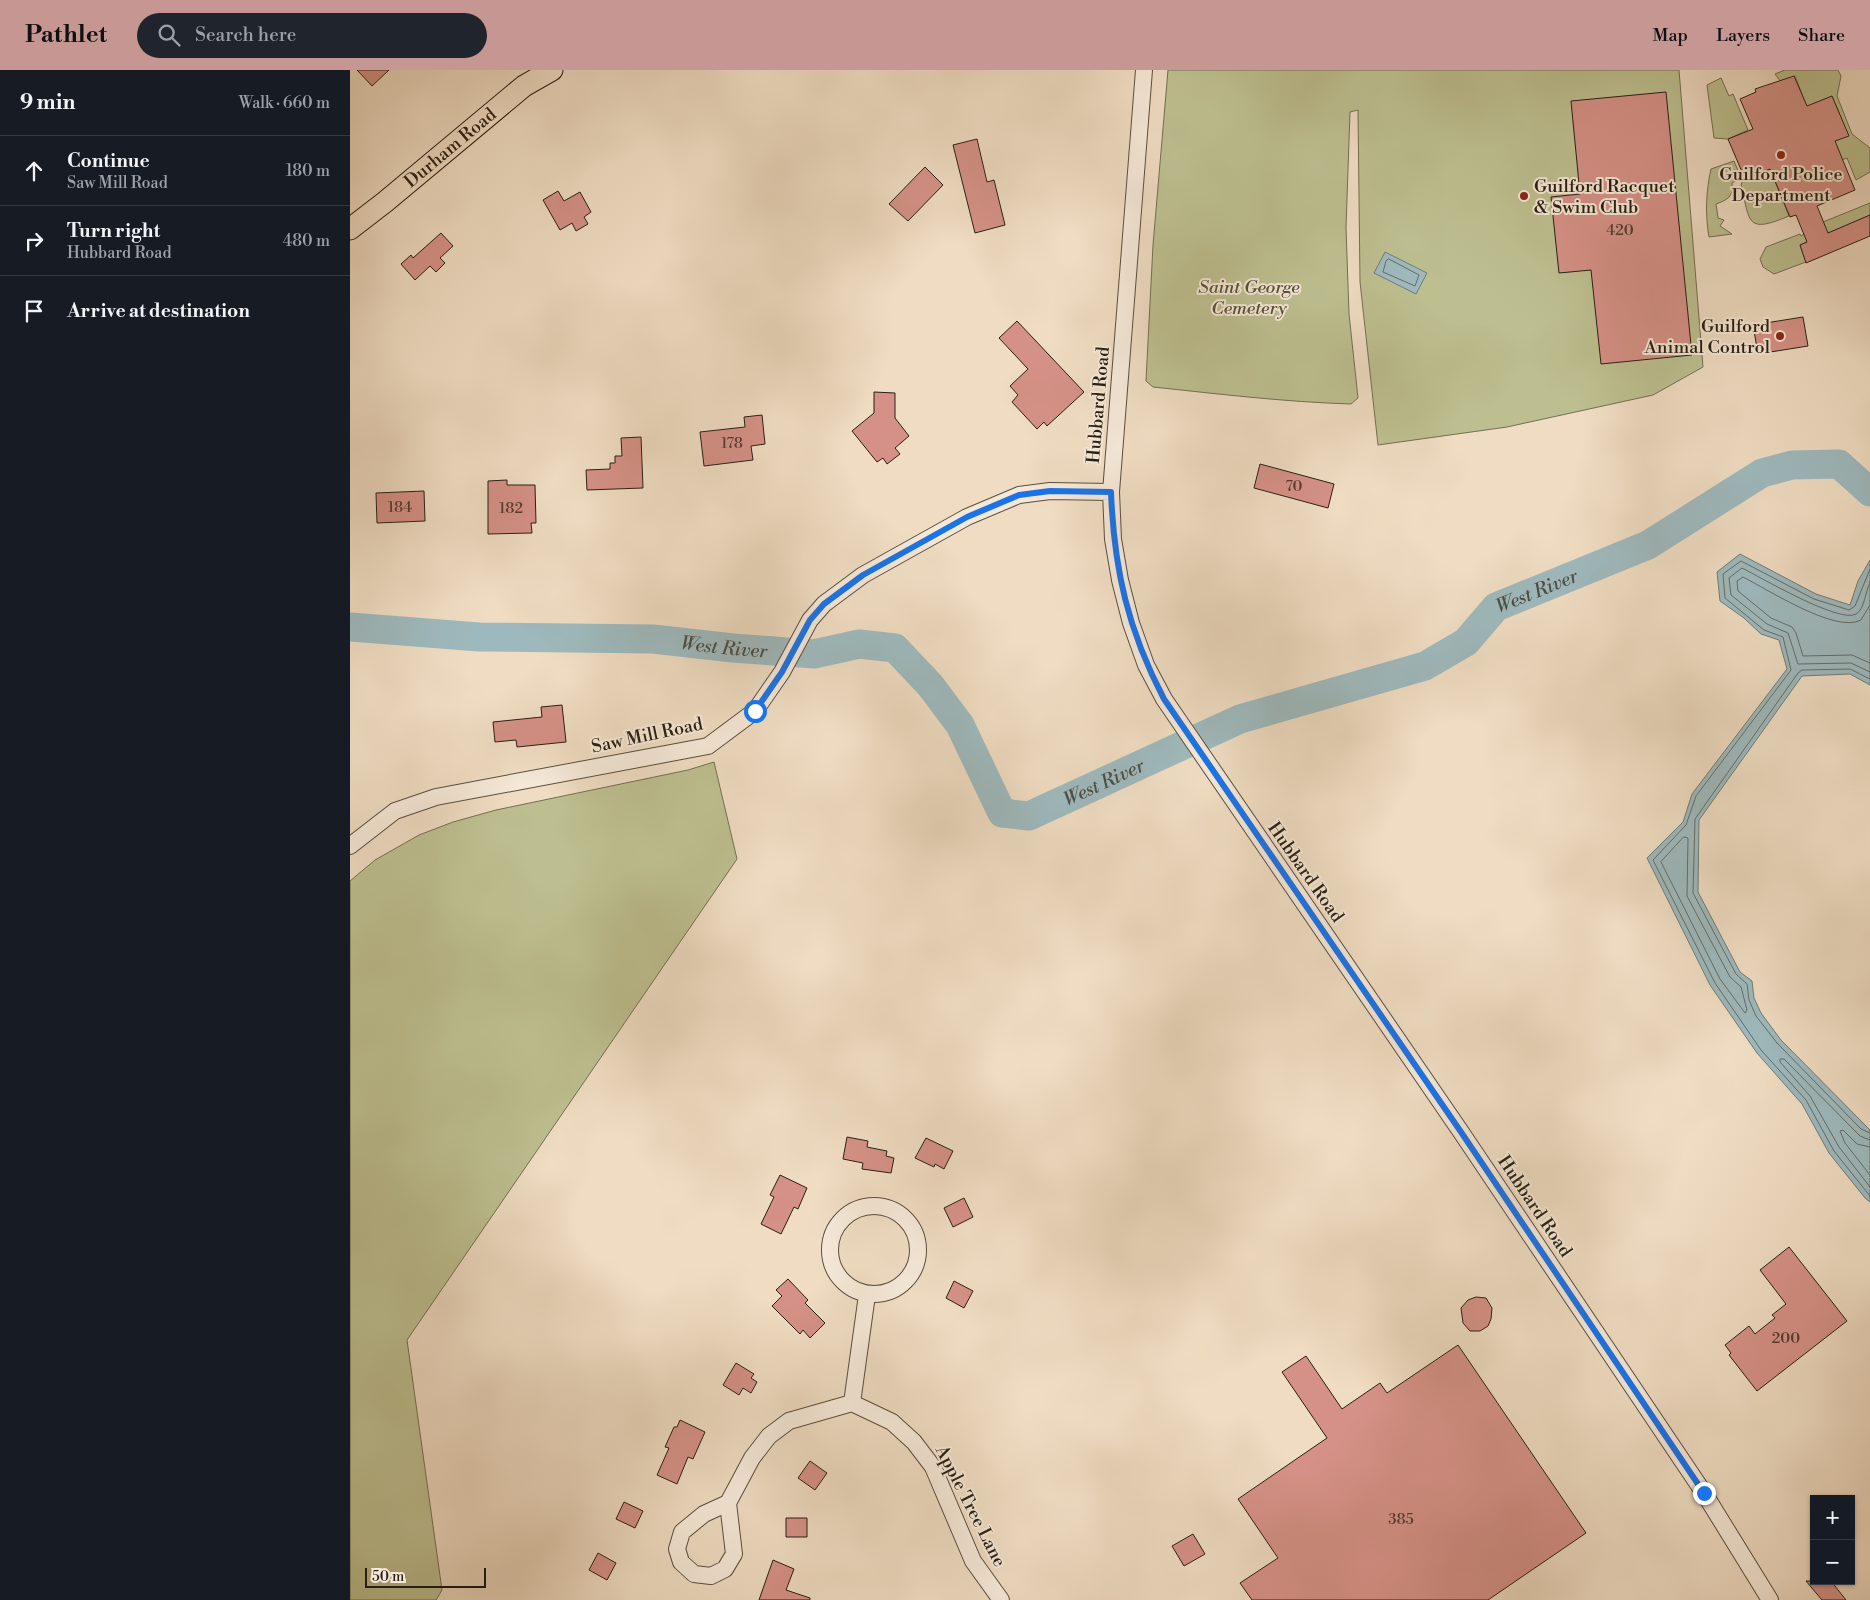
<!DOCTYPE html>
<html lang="en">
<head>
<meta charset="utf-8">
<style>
  body { margin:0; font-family:"Libre Bodoni",serif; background:#20242c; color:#f1f3f6 }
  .controls { position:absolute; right:15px; bottom:15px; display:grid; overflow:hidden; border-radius:0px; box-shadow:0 1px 4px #0004 }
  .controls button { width:45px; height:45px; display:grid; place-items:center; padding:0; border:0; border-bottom:1px solid #363941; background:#171b24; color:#f1f3f6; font:25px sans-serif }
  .scale { position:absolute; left:15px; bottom:12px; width:121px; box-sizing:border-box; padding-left:5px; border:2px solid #291f12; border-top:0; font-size:14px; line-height:18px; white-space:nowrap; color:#291f12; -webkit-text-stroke:4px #f5e8d7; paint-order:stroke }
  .stop { position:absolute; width:15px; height:15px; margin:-11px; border:4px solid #1a73e8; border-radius:50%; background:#fff }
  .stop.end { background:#1a73e8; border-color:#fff; box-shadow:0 1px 5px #0008 }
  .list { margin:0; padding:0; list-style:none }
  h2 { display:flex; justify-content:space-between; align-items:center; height:65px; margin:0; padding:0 20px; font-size:21px }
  h2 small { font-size:16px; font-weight:400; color:#9ea1a6 }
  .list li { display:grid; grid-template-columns:32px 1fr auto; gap:15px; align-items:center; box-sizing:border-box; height:70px; padding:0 20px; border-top:1px solid #363941 }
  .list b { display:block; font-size:19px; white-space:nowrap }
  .list p { margin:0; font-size:16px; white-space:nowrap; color:#9ea1a6 }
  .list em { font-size:16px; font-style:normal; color:#9ea1a6 }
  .icon { flex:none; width:28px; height:28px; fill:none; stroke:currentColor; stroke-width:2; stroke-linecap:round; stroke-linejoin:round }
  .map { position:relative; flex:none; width:1520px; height:1530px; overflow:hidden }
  header { display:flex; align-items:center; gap:30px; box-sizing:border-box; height:70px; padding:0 25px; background:#c59692; color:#111 }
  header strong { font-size:24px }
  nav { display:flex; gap:28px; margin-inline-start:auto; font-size:18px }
  .search { width:350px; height:45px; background:#20242c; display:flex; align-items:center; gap:12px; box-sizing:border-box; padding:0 18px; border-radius:28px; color:#9ea1a6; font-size:19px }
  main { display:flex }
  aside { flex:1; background:#171b24 }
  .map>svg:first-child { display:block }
</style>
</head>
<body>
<header>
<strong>Pathlet</strong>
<div class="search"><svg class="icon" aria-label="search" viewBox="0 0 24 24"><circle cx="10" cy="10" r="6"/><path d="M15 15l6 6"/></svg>Search here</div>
<nav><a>Map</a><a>Layers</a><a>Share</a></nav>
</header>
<main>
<aside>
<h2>9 min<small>Walk · 660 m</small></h2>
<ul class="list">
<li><svg class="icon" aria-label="ahead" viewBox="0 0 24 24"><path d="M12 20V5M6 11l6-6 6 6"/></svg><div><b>Continue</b><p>Saw Mill Road</p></div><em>180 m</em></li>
<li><svg class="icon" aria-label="right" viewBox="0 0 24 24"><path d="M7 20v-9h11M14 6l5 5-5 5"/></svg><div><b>Turn right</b><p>Hubbard Road</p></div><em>480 m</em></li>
<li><svg class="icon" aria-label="arrive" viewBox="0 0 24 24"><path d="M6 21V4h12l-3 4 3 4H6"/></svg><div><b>Arrive at destination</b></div></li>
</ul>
</aside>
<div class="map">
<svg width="1520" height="1530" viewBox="0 0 1520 1530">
  <rect width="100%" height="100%" fill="#efdcc2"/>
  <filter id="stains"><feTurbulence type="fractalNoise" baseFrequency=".004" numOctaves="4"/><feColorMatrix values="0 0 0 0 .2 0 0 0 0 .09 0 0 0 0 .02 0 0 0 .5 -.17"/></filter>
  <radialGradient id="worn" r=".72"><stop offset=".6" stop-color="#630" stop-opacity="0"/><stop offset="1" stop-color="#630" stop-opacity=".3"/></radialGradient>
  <!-- green -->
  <path fill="#bdbf90" stroke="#736f51" d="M818,0h511l24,297 -50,28 -146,32 -129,18 -18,-163 -2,-172 -8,2 -4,115 3,87 9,84 -7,6c-66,-2 -132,-10 -198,-17l-7,-6 7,-136z
    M1435,0h53l3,6 -4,20 15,38 18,14v24l-14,8 -9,-22 -16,6 -7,-18 24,-11 -16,-39 -25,11 -12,-31 -14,6 -6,-8z
    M1371,8l8,18 4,-2 15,36 -20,9 -14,-1 -7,-53z
    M1384,91l7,17 -9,5c2,14 -5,17 -16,21l2,14 6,2 -4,6 12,8 -23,3c-4,-23 -3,-46 2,-68z
    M1420,99l19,47c-43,18 -39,7 -48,-32l4,-5z
    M1520,133v12l-70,30 6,17 -32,12 -11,-7 -3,-8 6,-12 34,-13 1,2 22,-14z
    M364,692l23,97 -330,481 35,250 -6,10h-86v-719l25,-21 44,-25 34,-13 43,-12 192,-40z"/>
  <!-- water -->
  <path fill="#9eb9bd" stroke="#6f7b79" d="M1035,182l42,21 -11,21 -42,-21z
    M1390,484l76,40 34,11 8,-24 12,-21v125l-20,-11 -48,2 -103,144 -1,72 42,80 12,9 2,17 7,15 20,27 89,90v72l-5,-4 -36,-45 -27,-49 -45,-51 -47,-68 -63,-127 36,-36 9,-28 95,-125 -8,-29 -18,-6 -17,-16 -24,-17 -3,-29z"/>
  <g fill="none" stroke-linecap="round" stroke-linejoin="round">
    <!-- shore -->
    <path stroke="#646c68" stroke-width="1" d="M1039,189l30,16 -4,11 -32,-14 3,-11z
      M1520,499l-15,37 -6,4 -35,-11 -73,-38 -18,13 2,24 39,32 19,7 8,33 -95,126 -10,29 -33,35 62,123 46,67 45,50 28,51 36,45
      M1520,513c-5,8 -5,26 -14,31 -16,10 -96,-37 -114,-46l-13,10 2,17 36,29 21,9 10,31 53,-1 19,9
      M1520,535l-9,15c-25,14 -94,-31 -118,-43l-6,4 1,10 33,27 21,9 4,6 7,23 49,-1 18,8
      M1520,609l-20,-10 -48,1 -4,3 -103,146 -2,74 43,81 11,10 2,16 7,16 21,27 84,86 9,4
      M1334,767l4,1 -1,58 43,81 11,10 6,23 -2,3 -25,-34 -59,-117z
      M1520,1070l-10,-4 -76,-77h-4v3l30,34 29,51 31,40
      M1520,1077l-13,-3 -14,-14 -3,1 5,12 25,32"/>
    <!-- river -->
    <path stroke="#9eb9bd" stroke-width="29" id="s1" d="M0,557l129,10 174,2 80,9 81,6 45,-10 36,4 35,37 30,40 42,88 27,3 211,-97 185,-53 41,-24 30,-35 152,-62 114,-72 30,-8 47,-1 31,28"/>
  </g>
  <!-- building -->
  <path fill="#d59187" stroke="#291f12" d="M7,0h32l-17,16z
    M1444,6l13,30 25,-10 17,40 -14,5 20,49 -38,16 11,27 42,-18v21l-64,27 -6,-18 7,-3 -11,-27 -6,2 -20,-48 -25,10 -17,-40 25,-10 -13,-30 16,-7 -1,-3z
    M1316,22l26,263 -91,9 -10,-94 -32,3 -8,-76 29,-3 -9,-93z
    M627,69l10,43 7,-2 11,45 -30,8 -22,-88z
    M575,97l18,18 -35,36 -19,-17z
    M208,121l6,10 16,-9 11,20 -7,5 4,7 -12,7 -4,-8 -12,7 -17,-30z
    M91,163l12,13 -13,12 5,5 -9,9 -6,-6 -15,14 -14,-16 10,-9 2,3z
    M1453,247l5,29 -50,8 -5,-29z
    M667,251l67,71 -37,34 -3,-4 -7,7 -25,-27 6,-7 -8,-9 18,-17 -29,-31z
    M524,322l21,1v25l14,18 -14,12 5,6 -13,10 -4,-6 -6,4 -25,-31 22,-18z
    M412,345l3,29 -14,2 2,14 -49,6 -4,-34 45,-5 -1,-10z
    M291,367l2,51 -56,2 -1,-20 24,-1v-6h5v-7h7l-1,-18z
    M910,394l74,20 -6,24 -74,-20z
    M157,410v5h28l1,38h-5l1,10 -44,1v-53z
    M74,421l1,30 -48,2 -1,-30z
    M212,635l4,37 -49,5 -1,-7 -21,2 -2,-20 49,-5 -1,-10z
    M497,1067l21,4 -1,6 20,4 -1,5 8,2 -3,15 -29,-4 1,-6 -20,-4z
    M576,1068l27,13 -9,18 -9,-5 -1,3 -19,-9z
    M430,1105l27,13 -9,21 -4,-2 -13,27 -20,-10 13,-27 -4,-2z
    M614,1128l9,19 -20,10 -9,-19z
    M1439,1177l58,74 -90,70 -28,-36 2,-2 -6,-8 24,-19 6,8 20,-16 -3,-3 14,-11 -26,-34z
    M438,1209l20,21 -3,3 20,20 -15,15 -7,-8 -3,4 -28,-28 10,-10 -6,-6z
    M604,1211l19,10 -9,17 -18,-10z
    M1126,1227l10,1 6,10 -1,11 -3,7 -8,5h-10l-7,-8 -2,-15 7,-8z
    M1108,1275l128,188 -98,67h-236l-12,-17 38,-25 -40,-59 89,-61 -45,-66 24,-16 36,53 38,-26 7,10z
    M386,1293l18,11 -3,4 6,4 -6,11 -8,-5 -4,7 -16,-10z
    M330,1350l25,12 -12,27 -5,-2 -11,27 -20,-9 12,-27 -4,-1 9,-20h3z
    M460,1391l17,12 -12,17 -17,-12z
    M274,1432l19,9 -8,17 -19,-9z
    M436,1448h21v19h-21z
    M843,1464l12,20 -21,12 -12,-20z
    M248,1483l18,10 -9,17 -18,-10z
    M423,1490l21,9 -8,21 24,8v2h-51z
    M1456,1511h25l15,19h-24z"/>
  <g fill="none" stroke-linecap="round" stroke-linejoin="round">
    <defs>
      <path id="minor" d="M794,0l-33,422 2,47 7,41 11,43 15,42 18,34 297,433 243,361 66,107
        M0,776l45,-35 41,-14 272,-51 47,-35 27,-39 28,-52 14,-16 39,-29 104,-58 52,-22 31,-4 61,1
        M480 1180a44 44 0 1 1 88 0a44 44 0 1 1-88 0Z
        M517,1225l-15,108 40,19 22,20 19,25 40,94 28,39
        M378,1433l6,51 -9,15 -14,7 -17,-2 -13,-12 -4,-13 5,-17 22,-18 24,-11 24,-45 17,-22 20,-15 63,-18"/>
      <g id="major">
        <path id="s2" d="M0,159l35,-27 139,-116 28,-16"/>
      </g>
    </defs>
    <!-- minor casing -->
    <use href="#minor" stroke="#5a4e3e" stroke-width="18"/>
    <!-- major casing -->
    <use href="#major" stroke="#291f12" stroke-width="23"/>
    <!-- minor -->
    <use href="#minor" stroke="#f5e8d7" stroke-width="16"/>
    <!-- major -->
    <use href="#major" stroke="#efdcc2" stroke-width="21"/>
  </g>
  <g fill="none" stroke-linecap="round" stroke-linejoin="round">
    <!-- route -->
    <path stroke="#1a73e8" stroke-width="6" d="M405,641l27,-39 28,-52 14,-16 39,-29 104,-58 52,-22 31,-4 61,1c3,78 17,138 53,207l297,433 243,361"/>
  </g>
  <!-- markers -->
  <g fill="#8f2418" stroke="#f5e8d7" stroke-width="2">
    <circle cx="1431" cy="85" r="5"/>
    <circle cx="1174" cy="126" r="5"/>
    <circle cx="1430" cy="266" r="5"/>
  </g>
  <g text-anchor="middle" stroke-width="4" stroke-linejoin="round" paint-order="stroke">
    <!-- number labels -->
    <g font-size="15" fill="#543c2f">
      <text x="1270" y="165">420</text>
      <text x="382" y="378">178</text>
      <text x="944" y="421">70</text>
      <text x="50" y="442">184</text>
      <text x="161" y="443">182</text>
      <text x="1436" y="1273">200</text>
      <text x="1051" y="1454">385</text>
    </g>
    <!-- street labels -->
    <g font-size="18" fill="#291f12" stroke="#f5e8d7">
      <text dy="6" stroke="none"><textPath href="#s2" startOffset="129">Durham Road</textPath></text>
      <text transform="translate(748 335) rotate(-85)" y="6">Hubbard Road</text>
      <text transform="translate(297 665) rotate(-12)" y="6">Saw Mill Road</text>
      <text transform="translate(956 802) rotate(55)" y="6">Hubbard Road</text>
      <text transform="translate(1185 1136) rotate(56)" y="6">Hubbard Road</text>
      <text transform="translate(621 1436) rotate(63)" y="6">Apple Tree Lane</text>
    </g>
    <!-- poi labels -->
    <g font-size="18" fill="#291f12" stroke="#f5e8d7">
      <text x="1431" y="110">Guilford Police<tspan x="1431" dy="21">Department</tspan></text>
      <text x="1184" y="122" text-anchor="start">Guilford Racquet<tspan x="1184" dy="21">&amp; Swim Club</tspan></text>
      <text x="1420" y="262" text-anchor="end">Guilford<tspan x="1420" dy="21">Animal Control</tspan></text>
    </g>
    <!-- park labels -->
    <g font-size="18" font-style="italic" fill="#554f38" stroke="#f5e8d7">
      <text x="899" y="223">Saint George<tspan x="899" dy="21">Cemetery</tspan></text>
    </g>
    <!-- water labels -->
    <g font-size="19" font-style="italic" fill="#4c4d45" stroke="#f5e8d7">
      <text dy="7" stroke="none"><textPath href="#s1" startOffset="1335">West River</textPath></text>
      <text dy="7" stroke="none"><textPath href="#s1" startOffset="375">West River</textPath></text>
      <text dy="7" stroke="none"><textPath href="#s1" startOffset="855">West River</textPath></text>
    </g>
  </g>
  <rect width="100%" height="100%" filter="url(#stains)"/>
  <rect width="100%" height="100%" fill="url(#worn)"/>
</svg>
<div class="controls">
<button>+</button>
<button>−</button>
</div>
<div class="scale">50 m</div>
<div class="stop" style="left:405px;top:641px"></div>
<div class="stop end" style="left:1354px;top:1423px"></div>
</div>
</main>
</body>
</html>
